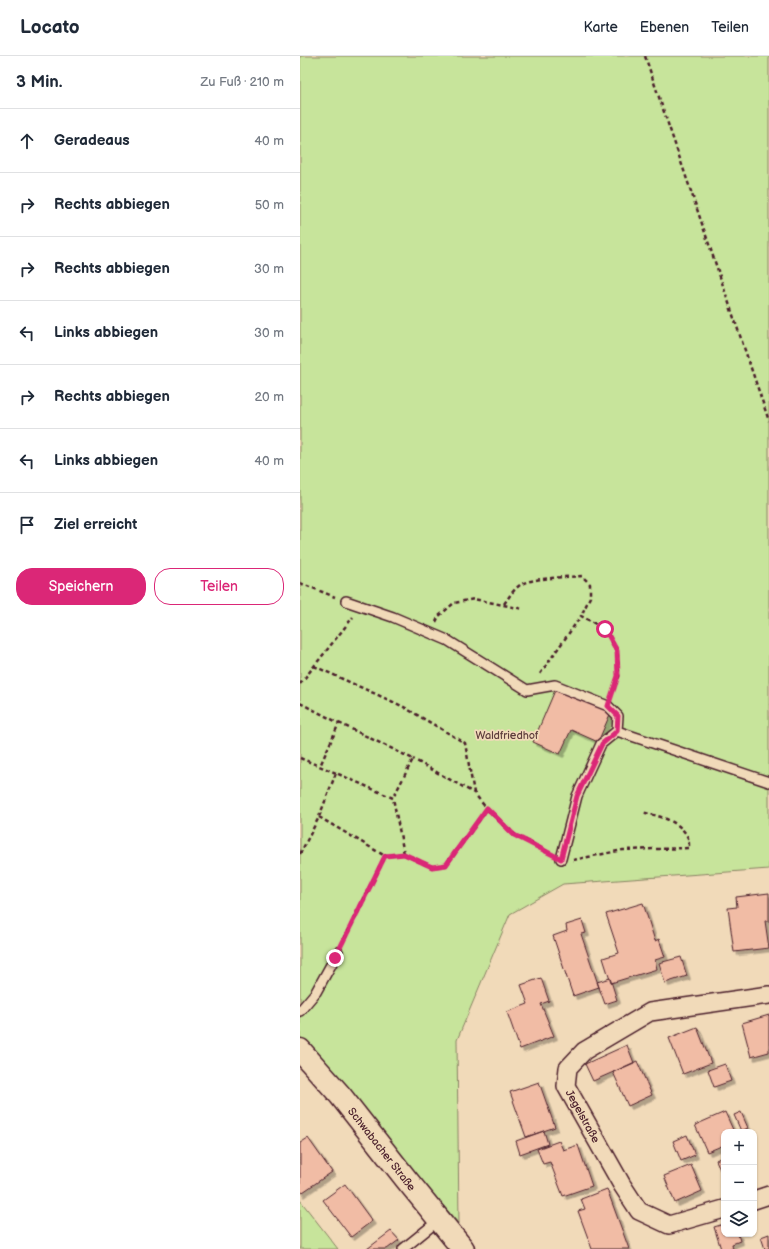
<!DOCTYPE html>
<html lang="de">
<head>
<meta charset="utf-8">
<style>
  body { margin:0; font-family:"Balsamiq Sans",sans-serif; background:#f2f2f3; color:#1f2937 }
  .controls { position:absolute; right:12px; bottom:12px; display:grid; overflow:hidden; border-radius:8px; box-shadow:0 1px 3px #0004 }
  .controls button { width:36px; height:36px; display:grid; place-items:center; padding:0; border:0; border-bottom:1px solid #e0e1e3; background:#fff; color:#1f2937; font:20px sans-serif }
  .stop { position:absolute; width:12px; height:12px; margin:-9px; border:3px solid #db2777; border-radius:50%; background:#fff }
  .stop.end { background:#db2777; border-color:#fff; box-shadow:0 1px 4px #0008 }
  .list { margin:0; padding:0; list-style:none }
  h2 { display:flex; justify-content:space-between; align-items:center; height:52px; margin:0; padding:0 16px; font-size:17px }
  h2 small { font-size:13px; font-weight:400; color:#747a83 }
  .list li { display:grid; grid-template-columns:26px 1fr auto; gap:12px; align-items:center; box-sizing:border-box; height:64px; padding:0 16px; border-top:1px solid #e0e1e3 }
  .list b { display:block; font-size:15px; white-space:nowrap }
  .list em { font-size:13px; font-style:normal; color:#747a83 }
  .actions { display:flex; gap:8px; padding:12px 16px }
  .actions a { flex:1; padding:9px 0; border:1px solid #db2777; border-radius:16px; text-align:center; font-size:14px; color:#db2777 }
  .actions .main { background:#db2777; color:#fff }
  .icon { flex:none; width:22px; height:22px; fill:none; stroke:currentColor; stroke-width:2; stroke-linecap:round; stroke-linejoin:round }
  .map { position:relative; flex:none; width:469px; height:1193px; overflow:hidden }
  header { display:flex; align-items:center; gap:24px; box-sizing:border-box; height:56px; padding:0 20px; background:#fff; border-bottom:1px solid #e0e1e3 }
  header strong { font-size:19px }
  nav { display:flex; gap:22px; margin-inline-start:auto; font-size:14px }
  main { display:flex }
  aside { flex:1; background:#fff }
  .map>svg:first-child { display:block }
</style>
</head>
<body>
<header>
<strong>Locato</strong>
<nav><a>Karte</a><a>Ebenen</a><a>Teilen</a></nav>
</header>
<main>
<aside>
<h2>3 Min.<small>Zu Fuß · 210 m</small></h2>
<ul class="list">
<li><svg class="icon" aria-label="ahead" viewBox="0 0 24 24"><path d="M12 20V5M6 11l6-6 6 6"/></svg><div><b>Geradeaus</b></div><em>40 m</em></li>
<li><svg class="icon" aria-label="right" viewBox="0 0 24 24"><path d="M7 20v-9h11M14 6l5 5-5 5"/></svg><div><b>Rechts abbiegen</b></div><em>50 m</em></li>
<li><svg class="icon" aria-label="right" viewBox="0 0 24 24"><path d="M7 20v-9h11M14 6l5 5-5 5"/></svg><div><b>Rechts abbiegen</b></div><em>30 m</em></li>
<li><svg class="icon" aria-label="left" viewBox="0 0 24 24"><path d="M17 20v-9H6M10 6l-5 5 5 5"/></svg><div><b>Links abbiegen</b></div><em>30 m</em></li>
<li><svg class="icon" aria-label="right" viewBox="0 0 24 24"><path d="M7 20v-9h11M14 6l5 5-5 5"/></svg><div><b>Rechts abbiegen</b></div><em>20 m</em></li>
<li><svg class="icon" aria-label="left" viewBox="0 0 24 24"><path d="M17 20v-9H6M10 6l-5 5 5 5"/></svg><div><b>Links abbiegen</b></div><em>40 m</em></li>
<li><svg class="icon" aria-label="arrive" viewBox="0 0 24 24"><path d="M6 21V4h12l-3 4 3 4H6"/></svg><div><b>Ziel erreicht</b></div></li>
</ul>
<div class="actions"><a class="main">Speichern</a><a>Teilen</a></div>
</aside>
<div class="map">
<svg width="469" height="1193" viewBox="0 0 469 1193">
  <defs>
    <filter id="shadow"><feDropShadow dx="3.5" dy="3.5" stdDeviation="0" flood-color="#0004"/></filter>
  </defs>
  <rect width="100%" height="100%" fill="#f1dab9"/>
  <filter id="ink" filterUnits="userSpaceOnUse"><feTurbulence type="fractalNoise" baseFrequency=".025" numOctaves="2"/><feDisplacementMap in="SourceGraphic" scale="8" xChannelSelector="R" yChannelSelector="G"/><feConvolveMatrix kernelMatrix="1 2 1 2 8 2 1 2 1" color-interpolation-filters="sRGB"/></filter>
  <g filter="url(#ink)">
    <!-- green -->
    <path fill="#c7e49b" stroke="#888263" d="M0,0h469v813l-206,15 -53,30 -53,126 2,184 -159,-187z
      M0,1144l38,49h-38z"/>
    <!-- building -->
    <path fill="#f1bca5" stroke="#4a1f2b" filter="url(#shadow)" d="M256,632l55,24 -13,30 -27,-12 -11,24 -27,-12z
      M469,837v28h-4l4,27 -35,4 -6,-44 9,-1 -1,-10z
      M343,847l12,38 4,-2 6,18 -10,3 2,9 -46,14 -8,-25 16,-5 -13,-39z
      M282,864l4,13 -5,1 18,53 -26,9 -20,-60 14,-5 -1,-6z
      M381,901l6,19 -22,7 -6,-20z
      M241,922l8,23 -8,3 13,32 -34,13 -13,-37 21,-8 -7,-19z
      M310,922l7,22 -12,4 -8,-22z
      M469,959v37l-18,5 -9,-34z
      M397,971l14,36 -28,11 -14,-36z
      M327,989l7,18 -41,18 -8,-17z
      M337,1005l15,34 -24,11 -15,-34z
      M425,1008l6,17 -17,6 -6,-17z
      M239,1026l16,45 -29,10 -16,-45z
      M425,1056l9,20h-10v13l-17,7 -12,-27z
      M441,1056l7,16 -7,3 -7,-16z
      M244,1075l4,13 -28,10 -4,-13z
      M387,1079l8,20 -14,6 -8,-20z
      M8,1082l24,34 -32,22v-51z
      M259,1085l4,9 15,-5 14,41 -29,10 -13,-34 -7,2 -6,-15z
      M424,1100v23l-8,-19z
      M391,1109l11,26 -27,12 -11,-27z
      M45,1128l27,37 -21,16 -28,-37z
      M307,1133l22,60h-37l-14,-38 7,-2 -4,-10z
      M424,1168v10h14l2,7 -8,3 1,5h-12l-7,-22z
      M91,1175l8,9 -12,9h-20z
      M469,1178v15h-4l-4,-12z"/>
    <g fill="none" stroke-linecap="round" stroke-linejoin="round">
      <defs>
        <path id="lane" d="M46,545l47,16 54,23 80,50 28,-5 53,21 10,10 -1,15 152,51
          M261,803l16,-63 24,-52 16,-13
          M0,955l16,-19 22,-40
          M103,1193l36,-29"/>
        <path id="street" d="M454,1144l15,-5
          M424,1153l-55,16 -30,-14 -17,-26 -56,-99 2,-18 16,-17 66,-39 119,-17"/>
        <path id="secondary" d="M0,994l40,45 66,84 57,70"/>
      </defs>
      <!-- lane casing -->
      <use href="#lane" stroke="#4a1f2b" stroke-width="12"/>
      <!-- street casing -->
      <use href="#street" stroke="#4a1f2b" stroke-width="20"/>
      <!-- secondary casing -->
      <use href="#secondary" stroke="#4a1f2b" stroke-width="25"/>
      <!-- path -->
      <path stroke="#4a1f2b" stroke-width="2.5" stroke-dasharray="4 3" stroke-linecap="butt" d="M345,0l124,365
        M0,527l35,14
        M204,548c5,-7 9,-14 16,-19 8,-7 50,-8 62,-9l8,8v13l-9,19
        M136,566l3,-6 15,-13 20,-4 49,10
        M14,610l88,40 63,37 9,50
        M240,618l41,-58 24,13 12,22 2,25 -7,18
        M0,628l53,-67
        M0,647l39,20 -19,43
        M39,667l74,36 -20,39
        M0,702l36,15
        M187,753l28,26 35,18
        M19,761l66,39
        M0,798l19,-37 17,-44 57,25 11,56 -19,2 -42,86
        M104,798l28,13 14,-2 41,-56 -13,-16 -61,-34
        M273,804l50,-10 66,-2c0,-3 0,-7 -1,-10 -8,-18 -30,-22 -46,-26"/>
      <!-- lane -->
      <use href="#lane" stroke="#f1dab9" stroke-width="9"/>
      <!-- street -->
      <use href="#street" stroke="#f1dab9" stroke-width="17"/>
      <!-- secondary -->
      <use href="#secondary" stroke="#f1dab9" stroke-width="22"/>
    </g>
  </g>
  <g fill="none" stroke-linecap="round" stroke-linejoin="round" filter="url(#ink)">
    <!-- route -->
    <path stroke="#db2777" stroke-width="5" d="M35,902l50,-102 19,-2 28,13 14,-2 41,-57 27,27 47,24 16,-63 25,-52 15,-13 1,-15 -10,-10 10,-30 -1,-25 -12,-22"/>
  </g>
  <g text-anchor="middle" stroke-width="3.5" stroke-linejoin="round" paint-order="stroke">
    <!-- park labels -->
    <g font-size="11" fill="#5d3d3c" stroke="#f1dab9">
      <text x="207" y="683">Waldfriedhof</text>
    </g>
    <!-- street labels -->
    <g font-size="11" fill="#4a1f2b" stroke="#f1dab9">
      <text transform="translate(283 1060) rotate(61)" y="4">Jegelstraße</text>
      <text transform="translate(82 1093) rotate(52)" y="4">Schwabacher Straße</text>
    </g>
  </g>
</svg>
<div class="controls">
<button>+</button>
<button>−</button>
<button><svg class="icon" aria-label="layers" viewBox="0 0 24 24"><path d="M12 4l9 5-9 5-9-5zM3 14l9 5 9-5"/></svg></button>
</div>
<div class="stop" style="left:305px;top:573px"></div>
<div class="stop end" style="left:35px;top:902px"></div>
</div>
</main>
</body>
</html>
